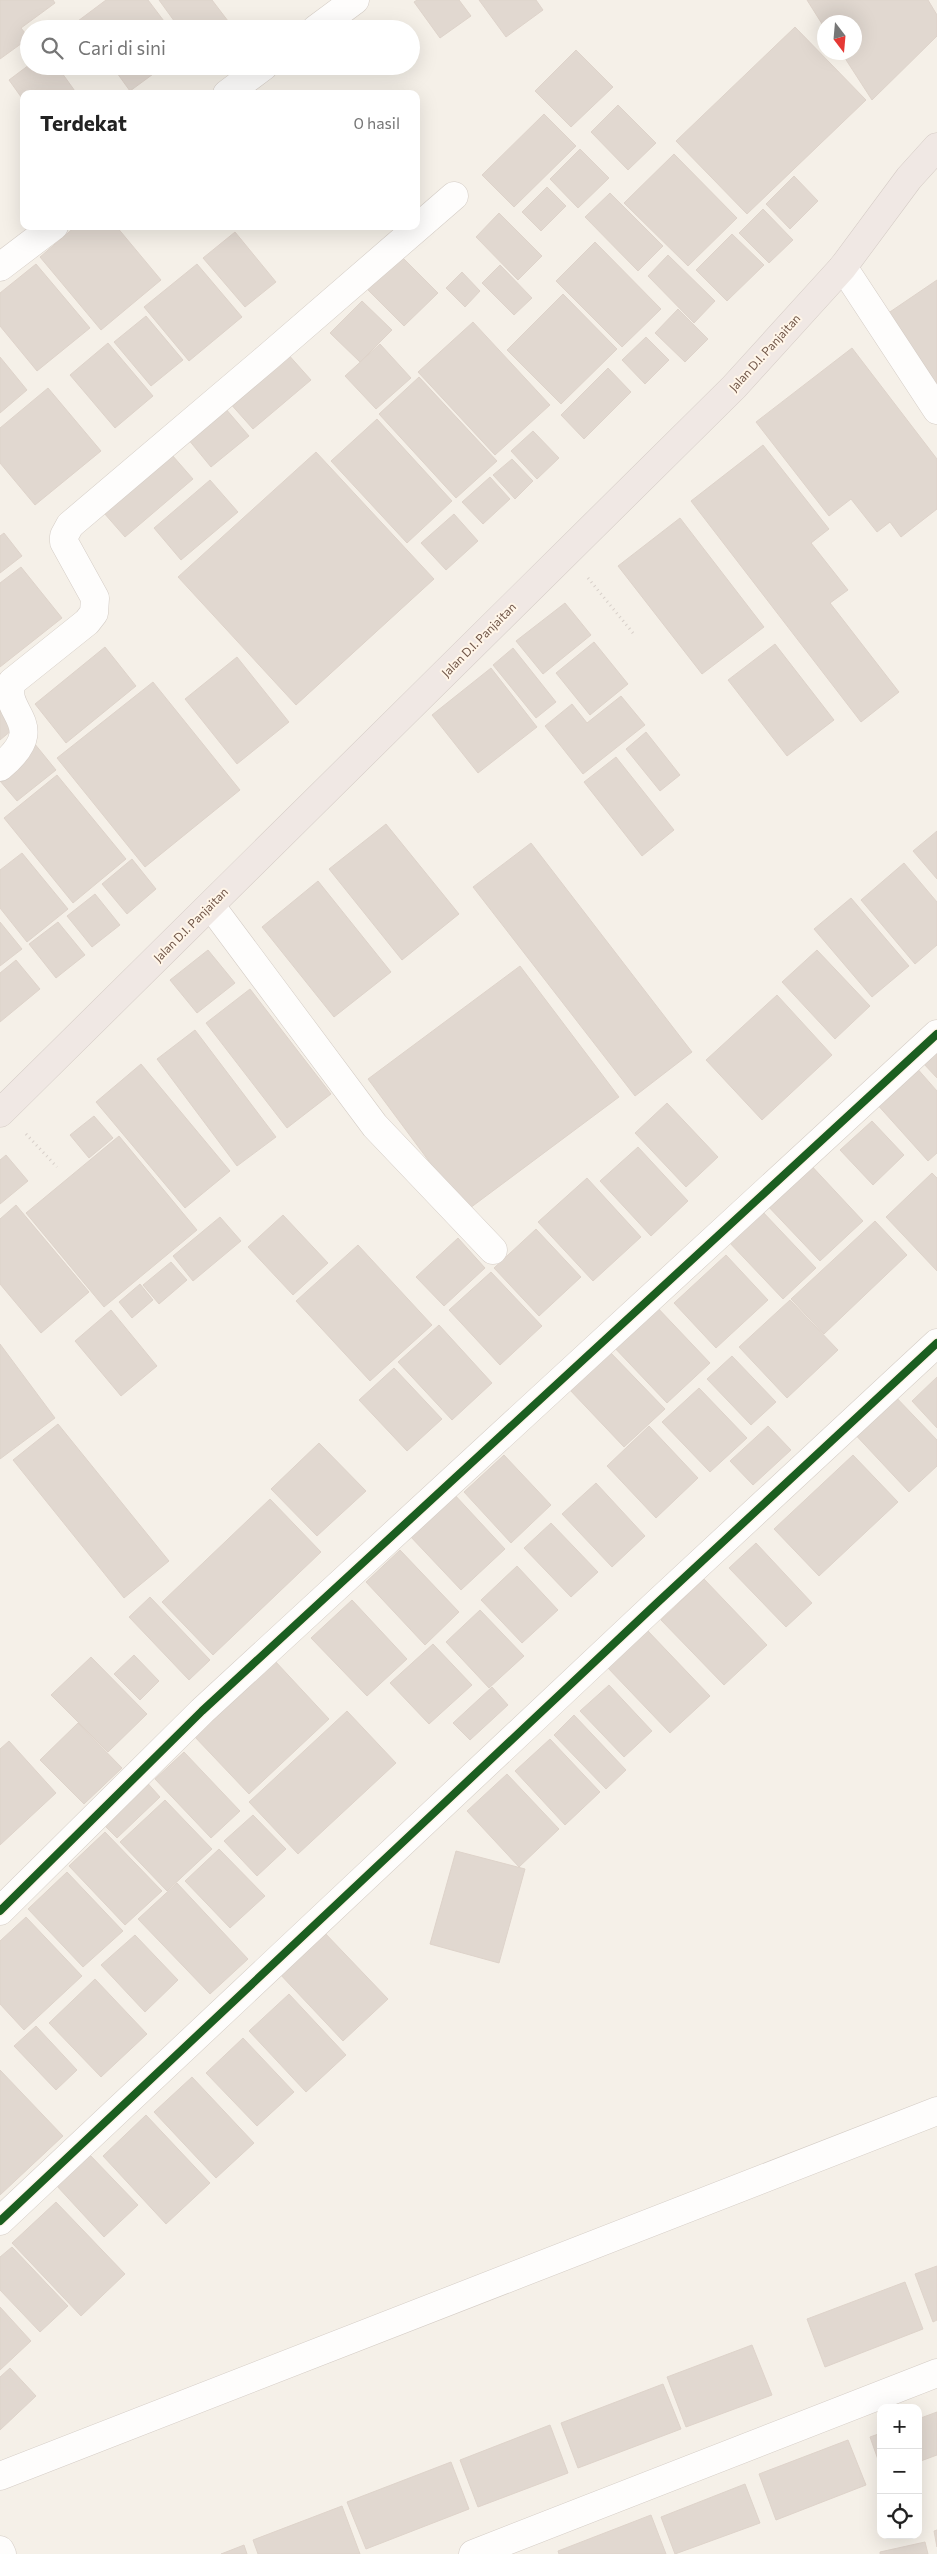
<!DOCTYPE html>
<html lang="id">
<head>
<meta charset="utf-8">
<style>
  body { margin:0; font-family:Commissioner,sans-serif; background:#f6f6f6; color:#222 }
  .controls { position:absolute; right:15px; bottom:15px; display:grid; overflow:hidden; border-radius:10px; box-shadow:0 5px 20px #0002 }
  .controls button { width:45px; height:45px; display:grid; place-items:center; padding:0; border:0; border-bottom:1px solid #e0e0e0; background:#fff; color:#222; font:25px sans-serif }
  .compass { position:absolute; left:817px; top:15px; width:45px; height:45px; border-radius:50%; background:#fff; box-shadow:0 5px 20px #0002; rotate:164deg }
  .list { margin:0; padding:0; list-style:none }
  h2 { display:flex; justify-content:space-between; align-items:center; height:65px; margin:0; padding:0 20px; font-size:21px }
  h2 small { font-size:16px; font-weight:400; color:#767676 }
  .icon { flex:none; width:28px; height:28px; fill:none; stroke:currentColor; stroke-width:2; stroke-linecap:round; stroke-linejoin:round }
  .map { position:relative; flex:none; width:937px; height:2554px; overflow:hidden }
  .search { position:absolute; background:#fff; box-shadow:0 5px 20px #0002; left:20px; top:20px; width:400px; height:55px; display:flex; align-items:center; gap:12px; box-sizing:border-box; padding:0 18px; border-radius:28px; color:#767676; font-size:19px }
  .panel { position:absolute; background:#fff; box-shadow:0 5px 20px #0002; left:20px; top:90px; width:400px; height:140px; border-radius:10px }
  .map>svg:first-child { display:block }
</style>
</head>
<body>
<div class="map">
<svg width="937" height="2554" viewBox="0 0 937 2554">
  <rect width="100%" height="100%" fill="#f5f0e8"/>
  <!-- building -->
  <path fill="#e1d8d0" stroke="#ded3ca" d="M0,0h53l2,3 -34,25 8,10 -29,21z
    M106,0h42l22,29h-87l-5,-8z
    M159,0h53l16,21 -10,8h-38z
    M417,0h42l12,16 -31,22 -26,-36z
    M479,0h57l7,10 -37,27z
    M807,0h121l9,15v21l-65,64 -31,-48h13v-30h-30v5z
    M795,27l71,73 -119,114 -71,-73z
    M576,50l37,37 -42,40 -36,-36z
    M29,65l28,1 20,28h-53v7l-15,-21z
    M112,66h52l-34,25z
    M618,105l38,38 -28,27 -37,-38z
    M544,114l32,32 -62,61 -32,-32z
    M580,149l29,29 -31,30 -28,-29z
    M674,154l63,64 -49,48 -64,-63z
    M794,176l24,25 -28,28 -24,-25z
    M547,187l19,19 -25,25 -19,-19z
    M610,193l53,53 -25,25 -53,-54z
    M763,209l30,31 -24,23 -30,-30z
    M499,213l43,43 -24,24 -42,-43z
    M76,226h40l45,54 -60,50 -61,-73z
    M235,232l41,50 -31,25 -42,-49z
    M732,234l32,31 -37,36 -31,-31z
    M595,242l66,67 -39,38 -66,-66z
    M668,255l47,46 -21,22 -46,-47z
    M401,256l37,37 -34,33 -37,-37z
    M36,264l54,64 -53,43 -37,-45v-33z
    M197,264l45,53 -53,44 -45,-54z
    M500,265l32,33 -18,17 -32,-32z
    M462,272l18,19 -15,16 -19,-19z
    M937,280v121l-56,-83z
    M563,294l54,55 -56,55 -54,-54z
    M362,301l30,29 -32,32 -30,-29z
    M678,309l30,30 -23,23 -30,-29z
    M146,316l37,44 -32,26 -37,-44z
    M473,322l77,83 -55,50 -77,-83z
    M646,337l23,23 -24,24 -23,-24z
    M108,343l45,53 -38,32 -45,-53z
    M380,344l31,34 -35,31 -31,-33z
    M852,348l85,111v50l-36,28 -11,-15 -13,10 -26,-33 -22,17 -73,-94z
    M286,352l25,28 -58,49 -25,-28z
    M0,357l27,33 -27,23z
    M608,368l23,24 -47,47 -23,-24z
    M419,377l78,84 -41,37 -77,-84z
    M48,388l53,63 -66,54 -35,-42v-35z
    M225,408l24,28 -38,31 -23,-28z
    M377,419l75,82 -45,42 -76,-82z
    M533,431l26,27 -22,21 -26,-28z
    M763,445l66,84 -18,14 37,47 -18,13 69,89 -38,30 -170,-221z
    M165,447l28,32 -68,58 -28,-32z
    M316,452l118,127 -138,126 -118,-128z
    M512,459l21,22 -18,18 -22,-24z
    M490,477l20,22 -27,25 -21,-22z
    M210,480l28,32 -57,48 -27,-32z
    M454,514l24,27 -32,29 -25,-27z
    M680,518l84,109 -62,47 -84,-108z
    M4,533l18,23 -22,17v-37z
    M21,567l41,51 -62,49v-84z
    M565,603l26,32 -48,39 -27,-33z
    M594,642l34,42 -38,31 -34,-42z
    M775,644l59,76 -47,36 -59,-76z
    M105,647l31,39 -70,57 -31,-39z
    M513,648l43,54 -20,16 -43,-53z
    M237,657l52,65 -52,42 -52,-65z
    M491,668l46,59 -59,46 -46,-58z
    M153,682l87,108 -95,77 -88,-109z
    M621,696l24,29 -62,49 -38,-48 27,-22 15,19z
    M0,703l18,22 -18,15z
    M646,732l34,43 -20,16 -34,-42z
    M34,743l22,27 -39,31 -17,-20v-10z
    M616,757l58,73 -32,26 -58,-74z
    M57,775l69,84 -53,44 -69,-85z
    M386,824l73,90 -57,46 -73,-91z
    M937,831v48l-24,-28z
    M531,843l161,209 -57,44 -162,-209z
    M22,853l46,56 -41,33 -27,-34v-38z
    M132,859l24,30 -29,25 -25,-30z
    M904,863l33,39v43l-22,19 -54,-64z
    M318,881l73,91 -57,45 -72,-90z
    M95,894l25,31 -28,22 -25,-31z
    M851,898l58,68 -37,31 -58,-68z
    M0,922l22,27 -22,17z
    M58,922l27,33 -29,23 -27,-34z
    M208,950l27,33 -38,30 -27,-33z
    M817,950l53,56 -35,33 -53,-57z
    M16,960l24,29 -40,33v-49z
    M520,966l99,131 -153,114 -98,-132z
    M250,989l81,105 -44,34 -81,-105z
    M777,995l55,60 -70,65 -56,-60z
    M195,1030l81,107 -39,29 -80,-107z
    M937,1050v28l-14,-15z
    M141,1064l89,107 -45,37 -89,-106z
    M915,1066l22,25v62l-9,8 -53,-59z
    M667,1103l51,54 -32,30 -51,-54z
    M94,1116l19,22 -24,20 -19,-23z
    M872,1121l32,34 -31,30 -33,-35z
    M119,1136l78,94 -93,77 -78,-94z
    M638,1147l50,54 -37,35 -51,-55z
    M6,1155l22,26 -28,23v-44z
    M807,1161l56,60 -43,40 -56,-59z
    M932,1173l5,5v93l-51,-54z
    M587,1178l54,59 -48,44 -55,-59z
    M16,1205l73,87 -48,41 -41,-49v-65z
    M760,1209l56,59 -33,31 -56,-59z
    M283,1215l45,48 -35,32 -45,-48z
    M220,1217l21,24 -48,40 -20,-25z
    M875,1221l32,34 -83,79 -33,-35z
    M536,1229l45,48 -42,39 -45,-48z
    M458,1238l27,30 -41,38 -28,-29z
    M358,1245l74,80 -62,56 -74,-80z
    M726,1255l42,45 -52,48 -42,-45z
    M171,1262l16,18 -28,24 -16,-19z
    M491,1272l51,54 -42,39 -51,-55z
    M140,1284l13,16 -21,18 -13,-16z
    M790,1300l48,50 -51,48 -48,-51z
    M654,1304l56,59 -43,40 -56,-59z
    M111,1310l46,56 -36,30 -46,-55z
    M439,1325l53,58 -40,37 -54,-58z
    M0,1344l55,74 -55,41z
    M609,1351l56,58 -41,38 -55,-58z
    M732,1356l44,46 -25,23 -44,-46z
    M394,1368l48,51 -35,32 -48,-51z
    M937,1377v51l-25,-27z
    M699,1388l48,50 -37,34 -48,-50z
    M891,1392l46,48v26l-28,26 -58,-62z
    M58,1424l111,137 -45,37 -111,-138z
    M649,1426l49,52 -42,40 -49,-52z
    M768,1426l23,24 -38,35 -23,-24z
    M319,1443l47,48 -49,45 -46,-47z
    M504,1455l47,50 -40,38 -47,-51z
    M853,1455l45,47 -79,74 -45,-47z
    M596,1483l49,53 -33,31 -50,-53z
    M453,1493l52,56 -44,41 -52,-55z
    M270,1499l51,53 -108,103 -51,-53z
    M551,1523l47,49 -27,25 -47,-49z
    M756,1543l56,60 -26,24 -57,-59z
    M400,1550l59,62 -34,33 -59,-63z
    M517,1566l41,44 -36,33 -41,-43z
    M704,1579l63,66 -43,40 -63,-65z
    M150,1597l60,63 -21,20 -60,-63z
    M352,1600l55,59 -40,37 -56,-58z
    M480,1610l44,46 -35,32 -43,-46z
    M647,1630l63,66 -40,37 -63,-66z
    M433,1644l39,41 -43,39 -39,-41z
    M134,1655l25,26 -19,19 -26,-26z
    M91,1657l56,57 -39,38 -57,-57z
    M275,1661l54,58 -80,75 -55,-58z
    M609,1685l43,46 -28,26 -44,-46z
    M492,1687l16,18 -38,35 -17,-17z
    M347,1711l49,52 -98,91 -49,-52z
    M574,1715l52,55 -20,19 -52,-54z
    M78,1723l44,45 -38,36 -44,-44z
    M550,1739l50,53 -35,33 -50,-54z
    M9,1741l47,52 -56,52v-96z
    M184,1752l56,59 -29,27 -56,-59z
    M507,1774l52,55 -40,38 -52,-56z
    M143,1778l17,19 -43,41 -19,-19z
    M165,1800l47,49 -45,42 -47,-49z
    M253,1815l33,34 -29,27 -33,-35z
    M105,1832l57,59 -37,34 -56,-59z
    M219,1849l46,47 -35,32 -45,-47z
    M456,1851l69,18 -26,94 -69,-19z
    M67,1872l56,59 -40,36 -55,-58z
    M177,1883l71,76 -38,35 -72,-75z
    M26,1917l56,59 -58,54 -24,-26v-63z
    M322,1930l66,69 -45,42 -66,-70z
    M135,1935l43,45 -33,32 -44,-47z
    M95,1979l52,55 -46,43 -52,-54z
    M289,1994l57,61 -40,37 -57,-61z
    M36,2026l41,44 -21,20 -42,-44z
    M243,2038l51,54 -37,34 -51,-53z
    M0,2070l63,66 -63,59z
    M192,2077l62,66 -38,35 -62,-66z
    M146,2115l64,68 -44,41 -63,-68z
    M89,2154l49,51 -34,32 -48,-52z
    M56,2202l69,72 -44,42 -69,-73z
    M12,2247l56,59 -28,26 -40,-42v-33z
    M937,2266v54l-4,2 -18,-48z
    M905,2282l18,47 -98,38 -18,-48z
    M0,2307l31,34 -31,29z
    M752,2345l20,50 -86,32 -19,-50z
    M10,2368l26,28 -36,34v-53z
    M663,2384l18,45 -103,39 -17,-45z
    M937,2412v43l-19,7v-43z
    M550,2425l18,48 -90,34 -18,-47z
    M881,2433v35l-11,-31z
    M848,2440l18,45 -90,35 -17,-46z
    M451,2462l18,47 -103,40 -19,-47z
    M745,2484l15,39 -85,31 -14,-37z
    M342,2506l18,48h-102l-5,-14z
    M651,2515l15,39h-107l-1,-3z
    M937,2530v17l-3,-16z
    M925,2542l3,12h-48v-2z
    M244,2545l3,9h-26z"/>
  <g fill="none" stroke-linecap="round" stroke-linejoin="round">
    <defs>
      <path id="street" d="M316,29l39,-29
        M227,94l37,-28
        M0,267l54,-41
        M843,267l94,143
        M0,767c52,-43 0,-53 12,-85l75,-60 7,-9 1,-15 -31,-56v-6l6,-11 198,-168 186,-161
        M211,906l164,220 118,124
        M0,1911l202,-200 735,-677
        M0,2221l657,-618 280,-260
        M0,2476l937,-365
        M0,2550l2,4
        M473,2554l464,-181"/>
      <path id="highway" d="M0,1113l734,-726 109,-120 66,-89 28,-31"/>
    </defs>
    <!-- street casing -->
    <use href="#street" stroke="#d4ccc5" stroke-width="29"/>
    <!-- highway casing -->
    <use href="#highway" stroke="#d4cbc5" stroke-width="29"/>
    <!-- path -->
    <path stroke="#d7cfc9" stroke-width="3" stroke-dasharray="1 4" stroke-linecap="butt" d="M588,578l45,55
      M26,1134l31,33"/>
    <!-- street -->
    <use href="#street" stroke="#fefdfc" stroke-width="28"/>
    <!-- highway -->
    <use href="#highway" stroke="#f0e8e4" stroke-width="28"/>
    <defs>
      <path id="cycleway" d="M0,1911l202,-200 735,-677
        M0,2221l657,-618 280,-260"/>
    </defs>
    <!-- cycleway casing -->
    <use href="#cycleway" stroke="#fff5e8" stroke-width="11"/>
    <!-- cycleway -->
    <use href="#cycleway" stroke="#1b5e20" stroke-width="8"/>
  </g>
  <g text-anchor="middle" stroke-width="4" stroke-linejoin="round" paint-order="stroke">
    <!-- street labels -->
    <g font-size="12" fill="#725749" stroke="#fff5e8">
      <text transform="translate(765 353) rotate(-48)" y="4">Jalan D.I. Panjaitan</text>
      <text transform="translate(479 640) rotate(-45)" y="4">Jalan D.I. Panjaitan</text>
      <text transform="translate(191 925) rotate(-45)" y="4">Jalan D.I. Panjaitan</text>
    </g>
  </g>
</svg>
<div class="controls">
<button>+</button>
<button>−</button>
<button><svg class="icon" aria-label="locate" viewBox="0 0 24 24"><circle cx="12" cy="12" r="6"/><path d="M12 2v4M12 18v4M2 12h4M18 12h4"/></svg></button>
</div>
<svg class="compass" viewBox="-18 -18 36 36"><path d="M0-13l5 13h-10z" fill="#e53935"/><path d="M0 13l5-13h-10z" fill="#767676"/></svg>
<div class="search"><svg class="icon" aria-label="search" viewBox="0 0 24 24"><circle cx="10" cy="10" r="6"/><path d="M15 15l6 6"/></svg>Cari di sini</div>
<section class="panel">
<h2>Terdekat<small>0 hasil</small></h2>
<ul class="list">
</ul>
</section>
</div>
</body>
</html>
